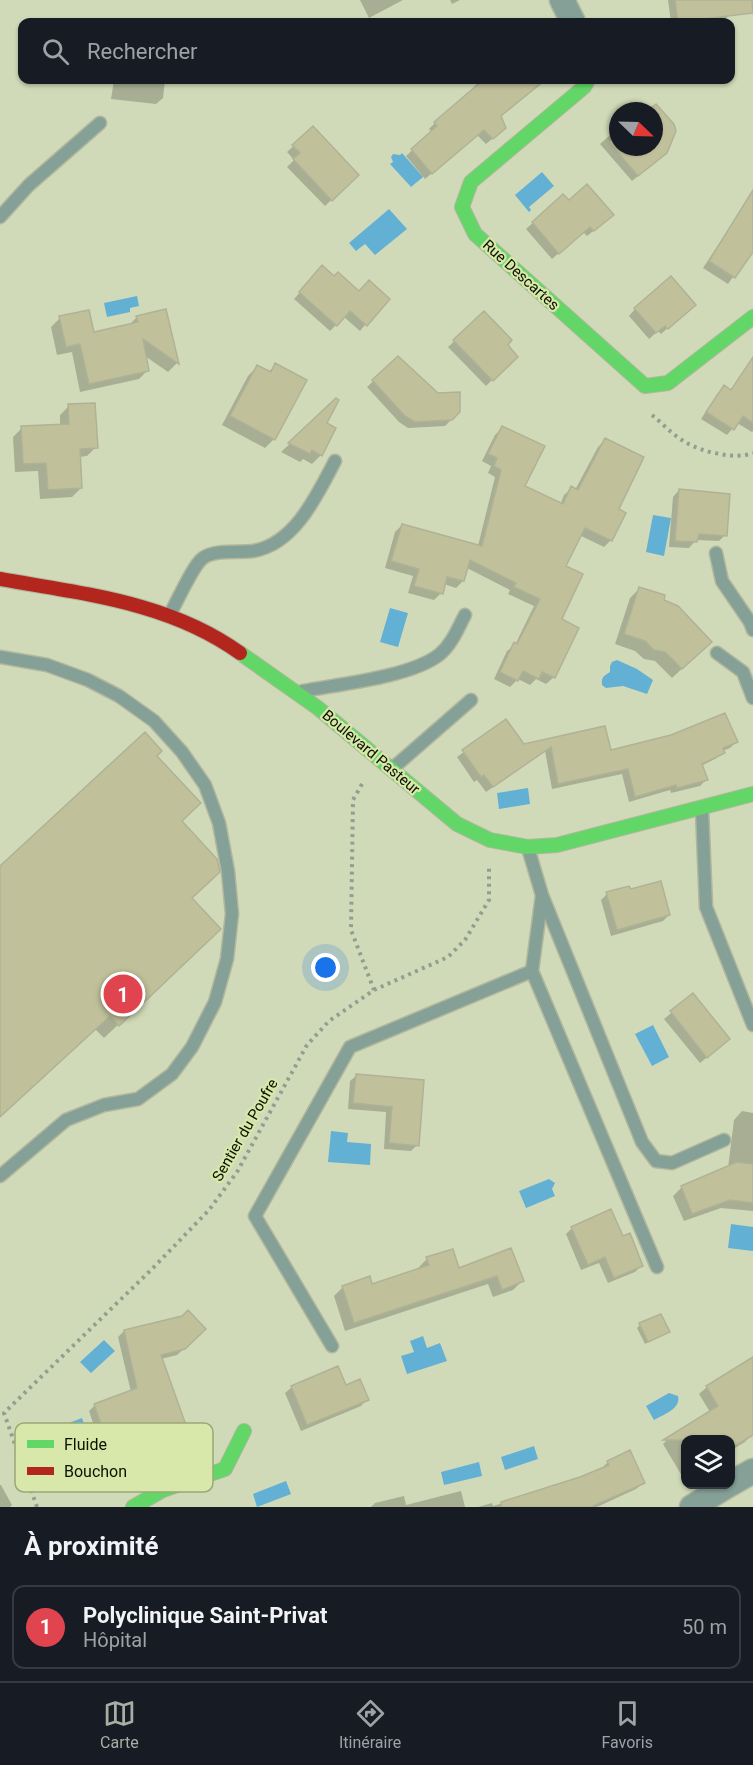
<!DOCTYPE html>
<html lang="fr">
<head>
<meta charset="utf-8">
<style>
  body { margin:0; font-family:Roboto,sans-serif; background:#20242c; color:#f1f3f6 }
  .controls { position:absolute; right:18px; bottom:18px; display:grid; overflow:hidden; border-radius:12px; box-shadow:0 2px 4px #0004 }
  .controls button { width:54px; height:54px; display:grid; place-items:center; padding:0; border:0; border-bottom:2px solid #363941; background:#171b24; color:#f1f3f6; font:30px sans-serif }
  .compass { position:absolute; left:609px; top:102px; width:54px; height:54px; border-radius:50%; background:#171b24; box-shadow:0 2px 4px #0004; rotate:113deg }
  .you { position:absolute; left:326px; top:968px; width:21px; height:21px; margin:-15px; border:4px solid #fff; border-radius:50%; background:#1a73e8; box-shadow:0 0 0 9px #1a73e833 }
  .badge { display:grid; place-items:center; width:39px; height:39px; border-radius:50%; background:#a9ada4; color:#fff; font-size:20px; font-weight:700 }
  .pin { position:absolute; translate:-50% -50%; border:3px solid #fff; box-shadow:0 2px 6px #0006 }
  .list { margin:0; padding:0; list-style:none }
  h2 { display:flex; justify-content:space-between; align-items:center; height:78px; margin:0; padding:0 24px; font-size:26px }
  h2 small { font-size:20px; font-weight:400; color:#9ea1a6 }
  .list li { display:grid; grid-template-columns:39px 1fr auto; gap:18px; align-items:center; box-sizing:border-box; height:84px; margin:0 12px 12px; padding:0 12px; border:2px solid #363941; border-radius:12px }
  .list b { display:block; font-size:22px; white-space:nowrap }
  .list p { margin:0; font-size:20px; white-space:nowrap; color:#9ea1a6 }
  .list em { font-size:20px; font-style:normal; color:#9ea1a6 }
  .icon { flex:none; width:33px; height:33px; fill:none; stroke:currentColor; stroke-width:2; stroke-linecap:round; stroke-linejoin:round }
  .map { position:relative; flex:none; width:753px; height:1507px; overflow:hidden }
  .search { position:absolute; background:#171b24; box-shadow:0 2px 4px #0004; left:18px; right:18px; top:18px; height:66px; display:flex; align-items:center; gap:15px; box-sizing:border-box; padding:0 21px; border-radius:12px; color:#9ea1a6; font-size:22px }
  .sheet { height:174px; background:#171b24 }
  nav { display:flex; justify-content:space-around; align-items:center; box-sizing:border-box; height:84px; border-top:2px solid #363941; background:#171b24; font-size:16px; color:#9ea1a6 }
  nav a { display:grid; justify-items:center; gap:3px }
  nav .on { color:#a9ada4 }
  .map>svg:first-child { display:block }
</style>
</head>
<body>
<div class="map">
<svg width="753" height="1507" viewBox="0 0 753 1507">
  <rect width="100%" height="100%" fill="#d1dab8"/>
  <!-- water -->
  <path fill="#62b0d4" d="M402,153l21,24 -12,10 -21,-23 3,-2 -2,-5 2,-3 7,1z
    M542,172l12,14 -25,21 2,3 -2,2 -14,-17z
    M389,209l18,20 -32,26 -10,-11 -9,7 -7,-8z
    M137,296l2,10 -9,2v4l-23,5 -3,-14z
    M653,515l18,3 -7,38 -18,-4z
    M390,608l18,5 -10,34 -18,-5z
    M617,660l20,9 16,11 -6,14 -24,-8 -17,2 -4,-3c-1,-8 2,-9 8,-13v-6l2,-4z
    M528,788l2,16 -31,5 -2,-16z
    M653,1025l16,32 -17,9 -17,-32z
    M331,1131l17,2 -1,9 24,2 -1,21 -42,-3z
    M549,1179l6,4 -3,6 3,7 -29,12 -7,-17z
    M731,1224l22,3v24l-25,-3z
    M423,1336l4,12 13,-5 7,18 -40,13 -6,-18 13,-4 -4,-11z
    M104,1340l11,11 -24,22 -11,-11z
    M669,1393l9,3c3,13 -14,18 -24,24l-8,-14z
    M82,1418l5,15 -29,10 -5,-14z
    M534,1446l4,13 -33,11 -4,-13z
    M479,1462l3,14 -38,9 -3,-13z
    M286,1481l5,13 -34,13 -4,-13z"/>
  <!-- shadow -->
  <path fill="#0003" d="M360,0h43l-34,18z
    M450,0h10l-8,4z
    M668,0h60l1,15 -6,7h-52z
    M114,80h51l-2,18 -7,6 -45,-5z
    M472,80l69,1 -42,36 -1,17 -12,10 -9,-9 -52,44 -19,-23 26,-24 -3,-3 6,-6 43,-37z
    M656,106l3,53 -27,22 -32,-37 18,-16v19h36v-36h-4z
    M313,128l44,47 -32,31 -38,-39 7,-7 -7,-8z
    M753,192v57l-25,35 -25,-16z
    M563,196l6,6 37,19 -19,15 -4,-4 -31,27 -26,-30z
    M317,273l17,5 31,47 -5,6 -16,-14 -14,14 -36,-32z
    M635,309l52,2 -26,23 -3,-3 -9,8 -20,-23z
    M165,311l12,52 -9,9 -23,-16 3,14 -9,9 -59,13 -8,-40 -15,3 -6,-28 9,-9 33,16 35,-8 9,-9z
    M484,313l22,32 10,11 -30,30 -38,-39z
    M398,358l61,54 -14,14 -37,2 -9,-6 -32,-35z
    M276,365l-2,74 -9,9 -43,-23 26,-49 9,-9 11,5z
    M742,376l11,7v48l-1,1 -15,-9 -10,12 -26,-16 17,-26 6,-6 6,4z
    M336,400l-11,24 -4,31 -9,9 -9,-5 -3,3 -19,-10z
    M69,406l27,41 -9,9 -8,1 2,31 -9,9 -32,2 -2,-28 -23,1 -2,-35 9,-9 38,-2v-11z
    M502,428l21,59 37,18 4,-10 8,-7 3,2 23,-43 7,-7 12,70 -6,30 -7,7 -25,-12 -15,32 -10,110 -8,7 -10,-5 -6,6 -12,-6 -8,8 -16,-8 13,-28 8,-6 19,-39 -26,-12 2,-4 -43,-22 -4,13 -7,7 -12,-4 -3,9 -7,7 -26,-7 5,-17 -28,-8 10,-36 7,-7 76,21 17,-69 -7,-4 3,-7 -9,-5 13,-26z
    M679,490l46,45 -6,6 -23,-1 -7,8 -20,-1 4,-50z
    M640,588l22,12 39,51 -29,27 -17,-17 -11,-2 -9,-8 -20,-7 15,-46z
    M506,721l17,25 81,-18 5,24 127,-10 -6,6 -8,3 -5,7 -16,8 5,14 -6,6 -29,7 -1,-3 -41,12 -7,-28 -70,15 -7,-38 -59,41 -9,-12 -3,2 -17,-25z
    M155,756l25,66 10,76 15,45 -101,95 -9,-9 -95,88v-249z
    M607,894l62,21 -6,6 -52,15 -10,-36z
    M693,995l29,50 -22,18 -36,-44z
    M357,1075l66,6 -6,64 -6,6 -27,-2 2,-37 -38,-3 2,-28z
    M742,1111l11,2v98l-32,-3 -37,13 -11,-25 9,-9 46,-19 6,-48z
    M572,1228l50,10 20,27 -7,7 -27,11 -9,-20 -18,7 -15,-36z
    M510,1250l12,31 -9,9 -20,7 -5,-13 -143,47 -11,-35 9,-9 28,-2 48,-15 -1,-2 9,-9 31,11z
    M640,1325l28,7 -23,12 -8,-16z
    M204,1329l-27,26 -16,4 29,83 -6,6 -46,16 -6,7 -57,20 -2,-7 -13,5 -12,-6 -5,-12 7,-6 51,-18 -12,-36 6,-6 36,-13 -13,-55 6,-6z
    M753,1359v74l-8,9 -15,9v-11h-44v33l-4,3 -19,-32 7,-7 40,-25 -11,-18 8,-7z
    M292,1387l75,12 -6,7 -60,25 -16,-38z
    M608,1462l35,21 -7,6 -39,18h-119l14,-4 1,3 87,-27 21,-10z
    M0,1485h1l11,20 -2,2h-10z
    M461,1491l4,16h-94l4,-4 29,-7 2,9z"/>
  <!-- building -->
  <path fill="#c0c19b" stroke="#b0b296" stroke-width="1.5" d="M675,0h77l1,13 -75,9z
    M483,80h62l-44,36 5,12 -13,11 -9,-9 -52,44 -21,-25 26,-23 -3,-4z
    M656,104l18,20 2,7 -9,22 -29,23 -29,-34 9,-7v12h36v-36h-7z
    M313,126l46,49 -27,26 -39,-42 7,-6 -8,-8z
    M587,184l27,31 -20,16 -4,-4 -31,27 -27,-32 31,-28 6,6z
    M753,190v62l-18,26 -26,-17z
    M322,265l12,11 4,-4 21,19 10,-11 21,19 -23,27 -17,-15 -13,15 -38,-34z
    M671,276l25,29 -28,24 -3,-3 -9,7 -22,-25z
    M166,309l13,55 -36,-25 6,32 -60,13 -9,-40 -14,3 -7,-31 30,-6 5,22 44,-10 -2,-6z
    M484,311l28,29 -4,5 10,12 -25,24 -40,-41z
    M398,356l40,37 22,-1v20l-8,8 -37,2 -10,-6 -33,-36z
    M753,357v66l-10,-7 -9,14 -28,-18 18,-27 7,5z
    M275,363l32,17 -32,60 -45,-24 27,-51 14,7z
    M336,398l3,2 -12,23 9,5 -14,28 -10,-6 -2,4 -22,-11z
    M95,403l3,45 -18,1 2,39 -34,2 -2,-27 -23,1 -2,-38 48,-2 -1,-20z
    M502,426l43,20 -20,40 38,18 8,-18 7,4 27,-52 39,19 -25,52 7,4 -14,28 -27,-13 -19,38 17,8 -21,45 17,9 -24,50 -13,-6 -3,7 -16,-8 -5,10 -18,-9 14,-30 3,2 23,-45 -26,-12 2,-4 -46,-23 -6,21 -17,-4 -4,17 -29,-8 5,-17 -28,-8 11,-37 80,22 19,-76 -7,-4 3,-8 -9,-4z
    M679,489l51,5 -3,42 -28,-2 -2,8 -22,-1z
    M639,587l26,8 -1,5 14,6 34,36 -30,27 -17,-17 -11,-2 -9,-9 -21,-7z
    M725,713l13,29 -15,6 2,5 -23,11 6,16 -31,8 -1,-3 -41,12 -7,-28 -70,15 -7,-37 -58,40 -9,-12 -3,2 -19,-27 44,-31 18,25 81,-18 6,24 60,-15z
    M145,732l17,19 -5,5 44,47 -19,18 35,38 3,13 -28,26 29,31 -102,97 -9,-10 -110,101v-251z
    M661,881l9,34 -53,15 -11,-38 23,-6 2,3z
    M693,993l37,46 -23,19 -37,-47z
    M356,1074l68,6 -5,66 -30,-3 3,-36 -39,-4z
    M737,1162l16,2v39l-23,-3 -38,14 -11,-28z
    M611,1209l12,27 7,-3 13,33 -29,12 -9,-21 -17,8 -17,-38z
    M511,1248l13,33 -22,9 -5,-14 -143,47 -12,-37 28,-10 2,8 57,-19 -3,-8 27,-8 6,19z
    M188,1310l18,19 -21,20 -24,6 31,87 -53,19 1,4 -58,21 -3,-7 -12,5 -13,-7 -5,-13 59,-21 -14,-39 43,-16 -13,-58 58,-14z
    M661,1314l9,18 -22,10 -9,-19z
    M753,1357v78l-23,14v-9h-67l55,-34 -12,-20z
    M338,1366l8,19 14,-6 9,21 -62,25 -16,-39z
    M630,1450l15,33 -54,24h-89l-1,-5 79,-25 29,-12 -2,-4z"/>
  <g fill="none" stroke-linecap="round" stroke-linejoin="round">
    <defs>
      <path id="lane" d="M0,217l29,-32 71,-62
        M716,553l6,28 28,41 3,8
        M170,614c7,-12 23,-49 33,-56 12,-9 36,-5 50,-7 42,-7 64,-56 82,-90
        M717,653l26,19 10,26
        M0,657l47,8 41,15 31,16 35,25 28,31 23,33 14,38 9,48 4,43 -5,45 -12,43 -23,45 -20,27 -34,25 -34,6 -38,15 -66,56
        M303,691c36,-7 109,-14 137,-37 12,-10 18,-26 25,-39
        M393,768l78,-68
        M702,809l4,98 47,118
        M528,848l14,47 100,247 14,19 16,2 52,-23
        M532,971l125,296
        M332,1346l-77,-130 95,-169 182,-76 10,-76"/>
      <path id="street" d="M562,0l11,22
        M730,1484l23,-13
        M692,1507l38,-23"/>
      <path id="fast" d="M588,80l-4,7 -113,95 -9,25 13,27 170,152 23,-3 85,-66
        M240,653l78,55 139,116 33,16 38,7 29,-2 196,-51
        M133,1507l30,-17 62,-21 19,-38"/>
      <path id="jam" d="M0,579c84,15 169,23 240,74"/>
    </defs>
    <!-- lane casing -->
    <use href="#lane" stroke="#b0b79d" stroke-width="15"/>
    <!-- street casing -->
    <use href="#street" stroke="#b0b79d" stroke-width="27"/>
    <!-- fast casing -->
    <use href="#fast" stroke="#b0b79d" stroke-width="16"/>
    <!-- jam casing -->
    <use href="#jam" stroke="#b0b79d" stroke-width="16"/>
    <!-- path -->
    <path stroke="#90a090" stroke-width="4" stroke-dasharray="3 4.5" stroke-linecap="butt" d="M652,415c11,9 21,20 33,27 17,10 50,18 68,11
      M362,784l-9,16 -2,130 23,60
      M37,1507l-33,-94 148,-144 57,-59 28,-38 70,-127 22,-24 45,-31 74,-33 17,-17 24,-40v-32"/>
    <!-- lane -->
    <use href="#lane" stroke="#85a097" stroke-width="12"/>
    <!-- street -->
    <use href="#street" stroke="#85a097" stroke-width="24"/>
    <!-- fast -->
    <use href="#fast" stroke="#63d668" stroke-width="14"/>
    <!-- jam -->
    <use href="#jam" stroke="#b3261e" stroke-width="14"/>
  </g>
  <g text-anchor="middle" stroke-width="4.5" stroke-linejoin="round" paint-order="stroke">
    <!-- street labels -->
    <g font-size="15" fill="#0c1100" stroke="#d7e8aa">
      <text transform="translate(521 275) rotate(42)" y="5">Rue Descartes</text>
      <text transform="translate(371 752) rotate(40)" y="5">Boulevard Pasteur</text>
      <text transform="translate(245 1130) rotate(-60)" y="5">Sentier du Poufre</text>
    </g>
  </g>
  <!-- legend -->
  <rect x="15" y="1423" width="198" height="69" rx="9" fill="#d7e8aa" stroke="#9aa877" stroke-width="1.5"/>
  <rect x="27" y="1440" width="27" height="8" fill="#63d668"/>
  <rect x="27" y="1467" width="27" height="8" fill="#b3261e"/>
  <g font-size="16" fill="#0c1100">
    <text x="64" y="1450">Fluide</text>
    <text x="64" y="1477">Bouchon</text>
  </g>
</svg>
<div class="controls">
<button><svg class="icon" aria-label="layers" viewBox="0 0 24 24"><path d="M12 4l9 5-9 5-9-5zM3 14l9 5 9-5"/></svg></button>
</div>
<svg class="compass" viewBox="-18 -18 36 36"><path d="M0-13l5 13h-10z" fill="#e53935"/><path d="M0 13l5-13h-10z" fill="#9ea1a6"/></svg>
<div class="you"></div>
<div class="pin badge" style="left:123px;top:994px;background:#e0444e">1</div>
<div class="search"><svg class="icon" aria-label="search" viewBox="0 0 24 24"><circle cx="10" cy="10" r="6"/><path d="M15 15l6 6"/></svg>Rechercher</div>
</div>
<section class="sheet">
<h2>À proximité<small></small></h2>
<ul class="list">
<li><span class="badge" style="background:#e0444e">1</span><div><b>Polyclinique Saint-Privat</b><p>Hôpital</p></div><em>50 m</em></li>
</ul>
</section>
<nav>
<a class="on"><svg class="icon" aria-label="map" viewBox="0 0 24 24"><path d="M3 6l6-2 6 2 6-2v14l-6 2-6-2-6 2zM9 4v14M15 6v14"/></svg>Carte</a>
<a><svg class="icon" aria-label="directions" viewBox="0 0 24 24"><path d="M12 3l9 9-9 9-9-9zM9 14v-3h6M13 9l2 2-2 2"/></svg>Itinéraire</a>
<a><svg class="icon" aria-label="saved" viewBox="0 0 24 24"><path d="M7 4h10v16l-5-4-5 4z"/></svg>Favoris</a>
</nav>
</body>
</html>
